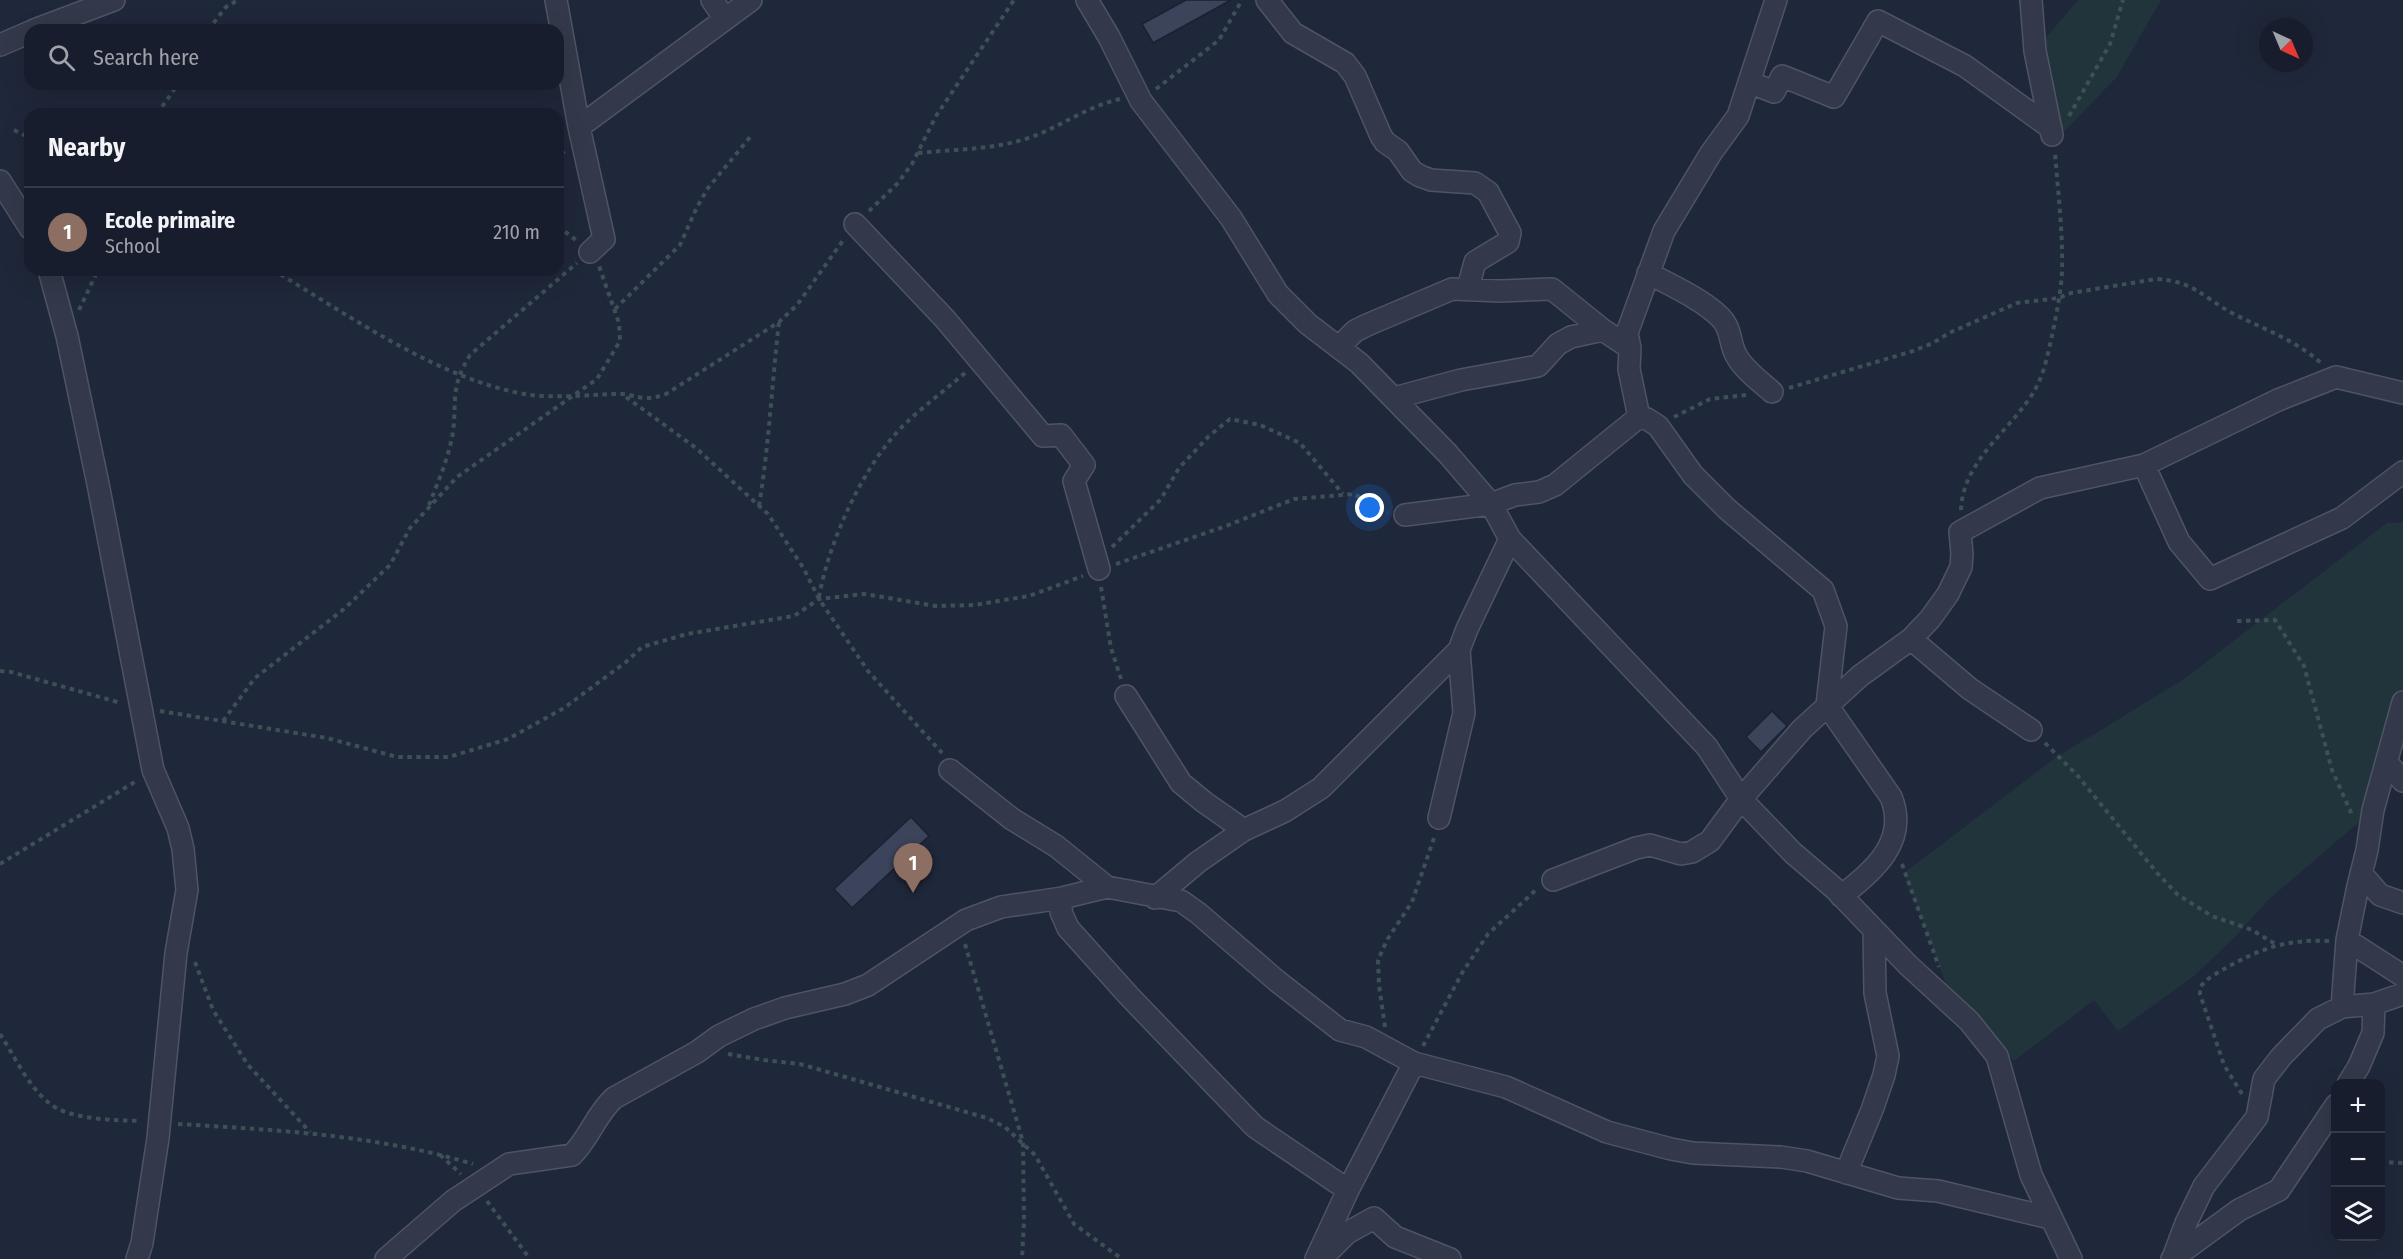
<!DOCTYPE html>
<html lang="en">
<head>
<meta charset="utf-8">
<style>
  body { margin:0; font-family:"Fira Sans Condensed",sans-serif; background:#242a38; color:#f1f3f6 }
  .controls { position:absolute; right:18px; bottom:18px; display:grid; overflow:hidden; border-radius:12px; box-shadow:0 6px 24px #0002 }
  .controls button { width:54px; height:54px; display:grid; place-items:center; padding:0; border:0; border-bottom:2px solid #363b48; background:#171d2c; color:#f1f3f6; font:30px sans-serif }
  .compass { position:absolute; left:2259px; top:18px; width:54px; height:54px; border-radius:50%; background:#171d2c; box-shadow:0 6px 24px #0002; rotate:136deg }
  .you { position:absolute; left:1370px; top:508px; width:21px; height:21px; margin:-15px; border:4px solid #fff; border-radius:50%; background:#1a73e8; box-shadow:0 0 0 9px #1a73e833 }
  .badge { display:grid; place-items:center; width:39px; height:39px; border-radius:50%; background:#8c9099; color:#fff; font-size:20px; font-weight:700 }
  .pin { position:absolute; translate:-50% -50px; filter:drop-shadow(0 2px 3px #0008) }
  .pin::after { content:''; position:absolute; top:32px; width:21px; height:18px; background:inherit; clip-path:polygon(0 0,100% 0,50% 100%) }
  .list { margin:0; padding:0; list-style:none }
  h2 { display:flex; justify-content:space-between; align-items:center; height:78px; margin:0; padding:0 24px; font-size:26px }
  h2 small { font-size:20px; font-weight:400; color:#9ea2a9 }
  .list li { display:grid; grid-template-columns:39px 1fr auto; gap:18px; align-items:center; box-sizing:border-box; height:90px; padding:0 24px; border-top:2px solid #363b48 }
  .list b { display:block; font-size:22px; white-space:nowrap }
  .list p { margin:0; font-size:20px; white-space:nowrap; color:#9ea2a9 }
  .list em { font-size:20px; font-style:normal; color:#9ea2a9 }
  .icon { flex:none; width:33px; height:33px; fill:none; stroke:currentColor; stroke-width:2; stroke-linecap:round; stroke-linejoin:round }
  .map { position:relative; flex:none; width:2403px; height:1259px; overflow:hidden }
  .search { position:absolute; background:#171d2c; box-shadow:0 6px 24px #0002; left:24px; top:24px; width:540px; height:66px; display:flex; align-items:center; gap:15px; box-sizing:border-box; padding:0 21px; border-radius:18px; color:#9ea2a9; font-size:22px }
  .panel { position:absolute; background:#171d2c; box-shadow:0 6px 24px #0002; left:24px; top:108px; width:540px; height:168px; border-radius:18px }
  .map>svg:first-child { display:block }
</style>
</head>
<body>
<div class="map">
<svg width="2403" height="1259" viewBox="0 0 2403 1259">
  <rect width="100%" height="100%" fill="#1f273a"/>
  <!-- green -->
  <path fill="#21343b" d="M2078,0h83l-45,78 -62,64 -19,-91z
    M2403,522v180l-30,108 -106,91 -31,35 -42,40 -76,55 -24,-31 -80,61 -58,-51 -52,-137 151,-115 129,-79 203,-156z"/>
  <!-- building -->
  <path fill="#3b445b" stroke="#1b2131" stroke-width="1.5" d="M1186,0h45l-78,43 -11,-19z
    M1772,711l15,15 -26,26 -15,-15z
    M911,817l18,19 -77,72 -18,-19z"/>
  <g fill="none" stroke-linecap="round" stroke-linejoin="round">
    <defs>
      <path id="minor" d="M556,0l23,127 25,112 -14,13
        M712,0l13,19
        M1087,0l22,37 32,64 90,117 47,76 30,30 51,39 89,91 43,50 19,35 197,208 34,52 52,54 41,35 74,77 61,56 28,35 34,119 40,84
        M1267,0l26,33 52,30 10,13 26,60 4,6 13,9 14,20 8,5 11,4 44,3 13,9 22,41 -2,9 -33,20 -7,26
        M2031,0l4,51 17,84
        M34,30l80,-30
        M0,45l30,-13
        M1749,82l25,10 8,-16 52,21 44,-76 87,45 86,62
        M579,127l172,-127
        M0,181l30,47
        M855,224l90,95 98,117 18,-1 23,30 -10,16 25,88
        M49,270l18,66 31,148 55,286 25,58 5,21 4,41 -11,63 -18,185 -16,105 -5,16
        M1648,273c22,12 54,26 72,44 12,12 9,25 16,38 7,14 25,27 36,37
        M1339,347l16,-16 12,-6 85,-36 49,2 51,-2 51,41 27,18
        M1394,398l67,-18 77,-14 20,-22 13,-7 32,-7
        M1639,417l8,2 11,7 35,49 34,34 96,81 13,36 -9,79 64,92c18,44 -18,75 -50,99
        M2144,465l35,77 31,37 132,-61 61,-46
        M1405,515l86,-11 24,-9 24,-3 16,-7 84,-68 -10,-48 1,-21 -3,-15 37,-102 47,-78 27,-37 38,-116
        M1911,639l59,50 61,41
        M1126,696l55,87 23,19 40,28
        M2388,764l15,17
        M950,770l62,49 44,27 51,41
        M1439,818l25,-105 -5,-63 8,-21 43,-90
        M2361,873l19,22 23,8
        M1553,880l83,-32 14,-3 31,9 11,-2 18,-11 31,-42 61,-70 58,-53 51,-37 19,-20 18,-25 13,-27 1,-13 -2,-22 80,-44 104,-23 134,-65 58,-23 67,16
        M1062,898l-1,14 7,16 61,68 126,131 93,63
        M1155,898l43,-36 46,-32 41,-19 36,-23 138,-138
        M2347,940l56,36
        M2342,1007l5,-67 11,-54 9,-36 6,-40 30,-108
        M2348,1084l11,-18 14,-33 1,-29 29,-10
        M1846,1173l26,-63 12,-35 4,-19 -13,-63 -1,-62
        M2173,1258l13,-35 18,-37 53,-69 7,-38 17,-22 37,-38 24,-12 32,-3
        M386,1259l67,-58 56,-37 63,-9c17,-16 24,-41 42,-57l83,-46 22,-16 35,-17 31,-11 60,-14 23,-9 98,-65 35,-13 61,-9 45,-11 74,14 17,12 79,68 63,49 26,7 48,26 92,24 101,45 64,17 22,4 88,4 26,4 91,27 40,3 112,27
        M1316,1259l32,-69 66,-127
        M1321,1259l26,-26 27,-15 21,19 55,22
        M2172,1259l67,-49 40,-20 57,-85"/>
    </defs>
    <!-- minor casing -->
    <use href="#minor" stroke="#4e5465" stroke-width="24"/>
    <!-- path -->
    <path stroke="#3c5056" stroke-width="4" stroke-dasharray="4.5 4.5" stroke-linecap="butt" d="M208,30l18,-23 12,-7
      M1156,89l63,-49 23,-40
      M157,114l21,-30
      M2069,116l41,-72 13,-44
      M14,130l16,8
      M918,153c39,-4 79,-3 116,-17 29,-11 54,-30 86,-37
      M558,161l6,-10
      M869,211l28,-27 15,-20 24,-48 78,-116
      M558,226l19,15
      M273,270c77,46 168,111 257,125 27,3 56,0 83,-1 24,-2 25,10 53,0l113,-72 18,-17 47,-66
      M615,309l65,-64 17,-38 11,-19 43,-52
      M79,310l19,-40
      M1789,388l124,-37 20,-8 16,-10 68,-30 42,-5 12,-5 85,-14c37,2 47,18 76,34 31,16 64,27 90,51
      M626,397l70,51 72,66 36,55 15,30 49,72 74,82
      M1674,417l36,-18 36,-4
      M429,505c9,-23 20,-48 24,-73 4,-34 -3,-44 17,-77l107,-92
      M759,506c10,-61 13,-123 20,-184
      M1961,510c2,-53 55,-82 77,-126 8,-17 11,-36 15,-53 4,-20 8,-40 9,-59 1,-40 -4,-80 -7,-119
      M1112,547l49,-48 18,-31 30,-32 21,-17 30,6 40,18 43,51
      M1116,564l110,-38 68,-27 60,-5 34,19
      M1101,587l10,61 10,31
      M819,597c10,-56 45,-134 87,-174 18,-17 39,-33 59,-50
      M2237,621l38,-1 29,46 28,104 21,47
      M0,671l11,1 110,31
      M160,711l167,27 70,19h52l59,-18 56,-31 62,-46 16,-15 45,-13 107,-18 25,-17 45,-5 72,12 38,-1 55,-9 54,-20
      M223,721l32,-43 89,-69 46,-44 20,-37 47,-51 140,-98 23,-38 -1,-18 -20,-57
      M2045,743l32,32 81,99 20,21 34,21 40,14 25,15
      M0,864l138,-84
      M1902,864l37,103
      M965,944l58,198 1,80 -2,37
      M195,962l18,48 35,55 62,67
      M1385,1027l-6,-42 -1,-25 9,-20 25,-38 23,-67
      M0,1034c15,23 28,52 49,69 20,17 66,17 91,18
      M1423,1046l39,-73 26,-39 49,-45
      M728,1054l36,6 36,4 187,54 18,9 30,28 39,69 48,35
      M2242,1094l-18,-29 -24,-71v-6c5,-9 17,-15 26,-20 35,-20 62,-29 103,-27
      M178,1124c99,6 199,11 295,40
      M440,1155l21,19
      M2380,1162l23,1
      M487,1201l43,58"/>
    <!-- minor -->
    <use href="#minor" stroke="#33394a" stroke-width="21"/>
  </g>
</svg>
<div class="controls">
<button>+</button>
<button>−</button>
<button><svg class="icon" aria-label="layers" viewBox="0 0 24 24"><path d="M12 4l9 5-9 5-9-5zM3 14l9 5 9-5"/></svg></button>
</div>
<svg class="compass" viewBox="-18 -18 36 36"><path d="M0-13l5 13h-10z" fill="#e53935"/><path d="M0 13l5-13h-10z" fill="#9ea2a9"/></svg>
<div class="you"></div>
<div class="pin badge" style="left:913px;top:893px;background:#8d6e63">1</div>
<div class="search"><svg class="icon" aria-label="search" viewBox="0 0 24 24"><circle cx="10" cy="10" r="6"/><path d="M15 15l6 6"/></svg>Search here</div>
<section class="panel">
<h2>Nearby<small></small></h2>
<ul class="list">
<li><span class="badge" style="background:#8d6e63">1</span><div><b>Ecole primaire</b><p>School</p></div><em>210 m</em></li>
</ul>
</section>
</div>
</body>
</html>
